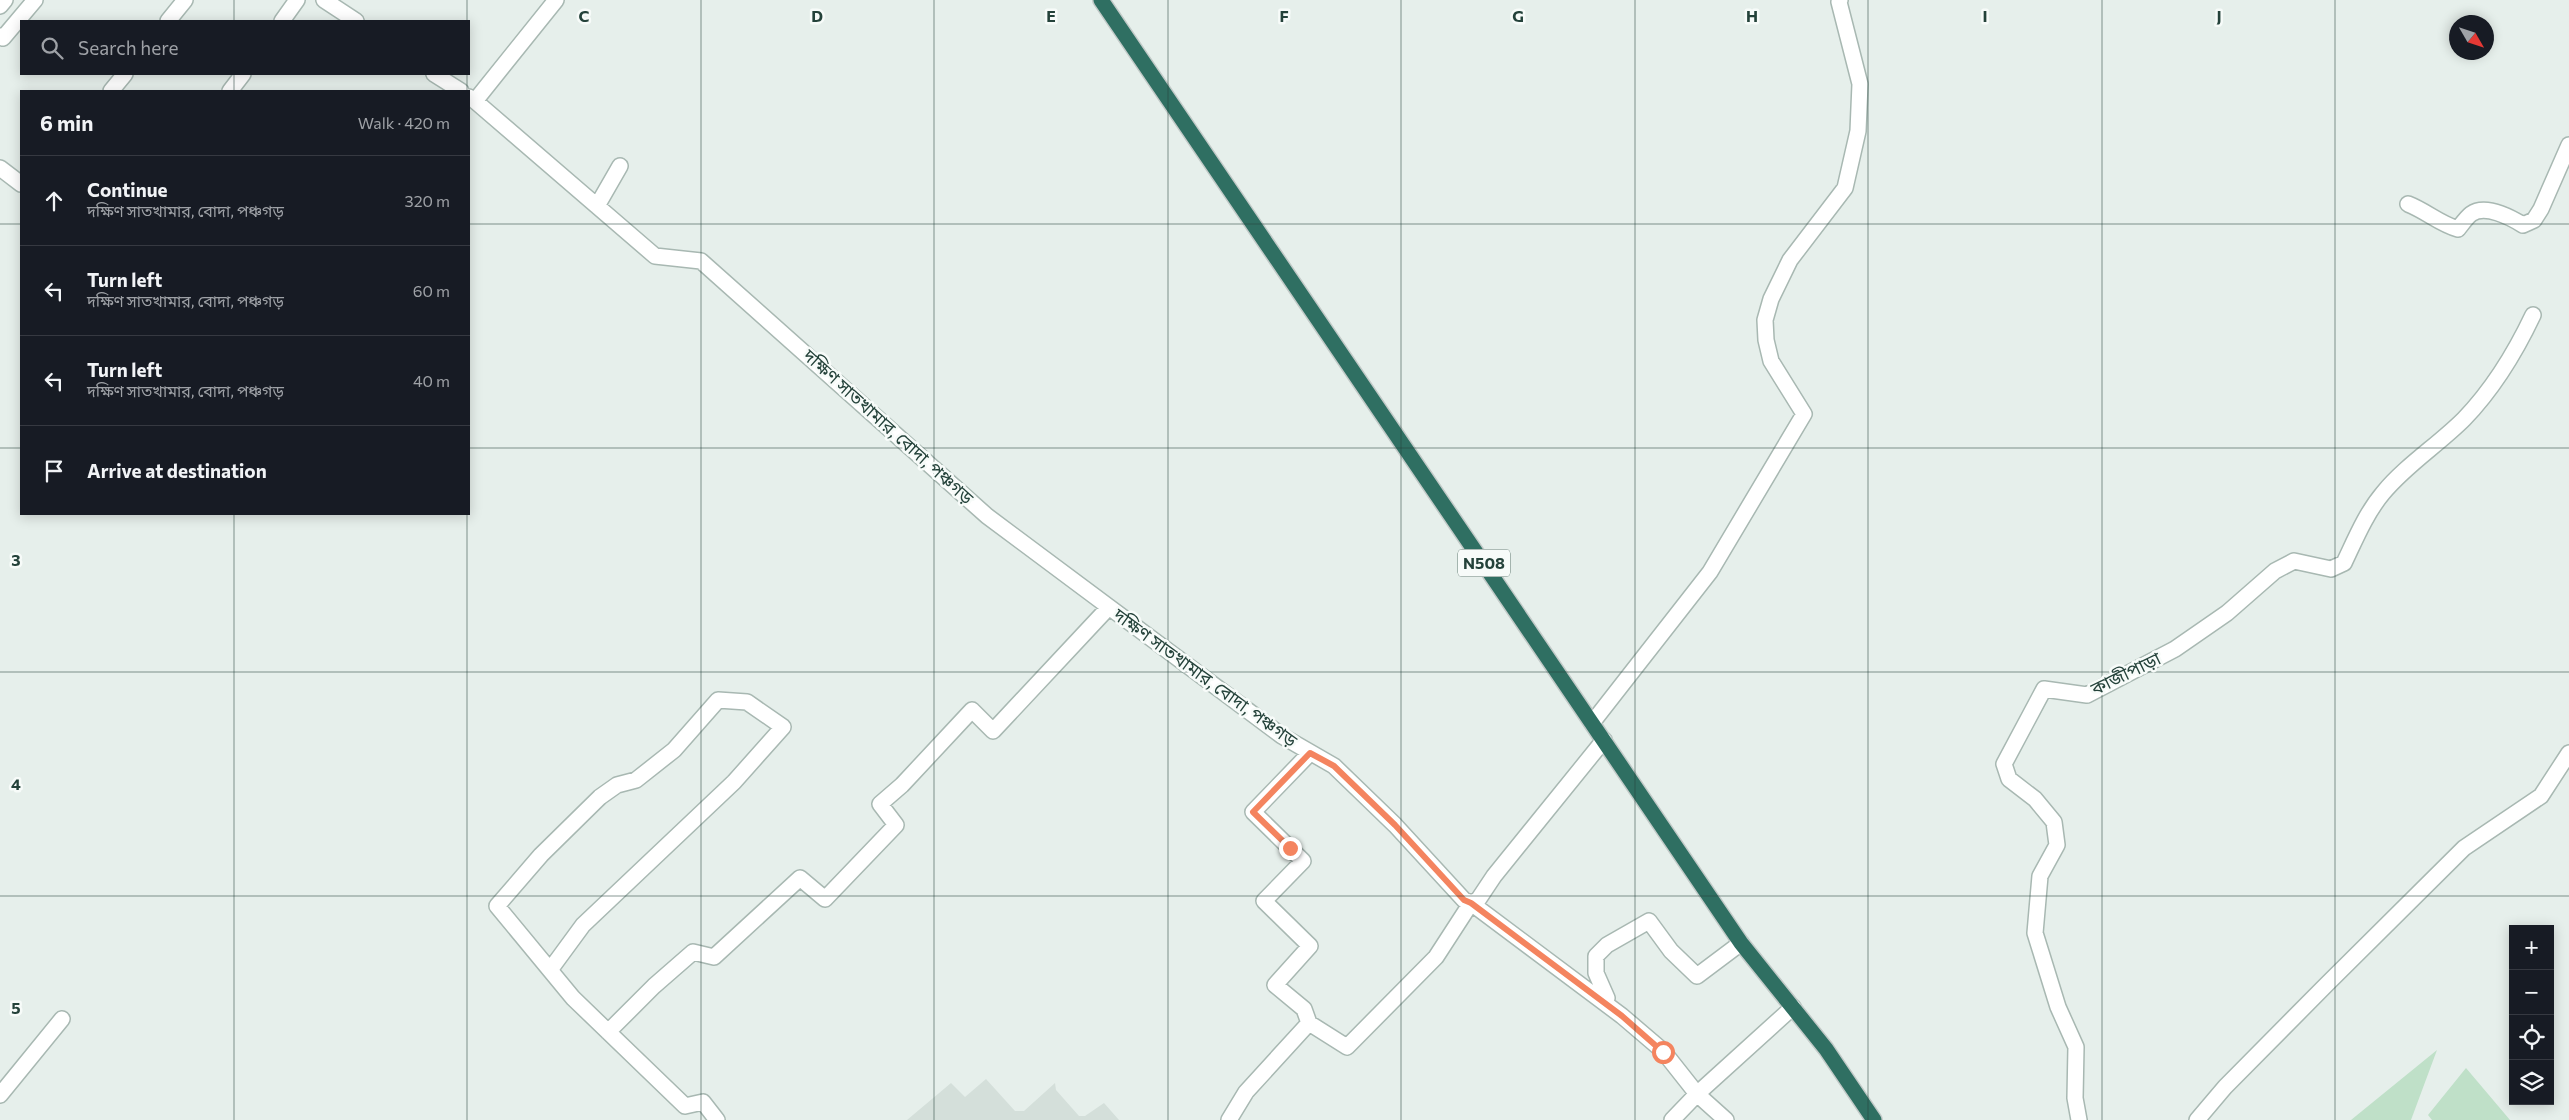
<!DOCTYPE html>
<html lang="en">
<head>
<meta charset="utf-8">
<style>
  body { margin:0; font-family:Commissioner,"Noto Sans Bengali",sans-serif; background:#20242c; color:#f1f3f6 }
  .controls { position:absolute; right:15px; bottom:15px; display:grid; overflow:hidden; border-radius:0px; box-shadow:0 2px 12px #0003 }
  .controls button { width:45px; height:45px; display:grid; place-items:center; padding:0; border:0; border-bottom:1px solid #363941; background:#171b24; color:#f1f3f6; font:25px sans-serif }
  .compass { position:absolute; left:2449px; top:15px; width:45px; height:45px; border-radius:50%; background:#171b24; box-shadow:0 2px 12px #0003; rotate:129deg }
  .stop { position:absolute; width:15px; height:15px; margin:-11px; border:4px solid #f4845f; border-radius:50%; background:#fff }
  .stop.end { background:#f4845f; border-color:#fff; box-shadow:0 1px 5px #0008 }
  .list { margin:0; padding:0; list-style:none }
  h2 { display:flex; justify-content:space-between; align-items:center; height:65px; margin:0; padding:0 20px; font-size:21px }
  h2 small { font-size:16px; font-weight:400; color:#9ea1a6 }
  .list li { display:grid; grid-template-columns:32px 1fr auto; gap:15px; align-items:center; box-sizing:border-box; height:90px; padding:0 20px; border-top:1px solid #363941 }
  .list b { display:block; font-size:19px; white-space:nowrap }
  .list p { margin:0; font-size:16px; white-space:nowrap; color:#9ea1a6 }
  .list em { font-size:16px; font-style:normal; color:#9ea1a6 }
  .icon { flex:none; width:28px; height:28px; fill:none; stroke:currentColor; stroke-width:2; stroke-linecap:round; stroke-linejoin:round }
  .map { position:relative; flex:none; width:2569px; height:1120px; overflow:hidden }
  .search { position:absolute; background:#171b24; box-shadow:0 2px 12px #0003; left:20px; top:20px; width:450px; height:55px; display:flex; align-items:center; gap:12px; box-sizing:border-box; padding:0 18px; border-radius:0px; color:#9ea1a6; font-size:19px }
  .panel { position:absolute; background:#171b24; box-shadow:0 2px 12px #0003; left:20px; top:90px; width:450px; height:425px; border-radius:0px }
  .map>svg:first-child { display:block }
</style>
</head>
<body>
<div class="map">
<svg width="2569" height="1120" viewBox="0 0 2569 1120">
  <rect width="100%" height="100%" fill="#e6efeb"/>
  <!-- built -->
  <path fill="#d4dfda" d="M986,1079l29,32h9l31,-28 1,7 23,26h6l19,-13 15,17h-212l44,-37 14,14z"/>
  <!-- green -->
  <path fill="#bfe0c8" d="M2437,1050l-26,70h-60z
    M2466,1068l44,52h-78l-4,-5z"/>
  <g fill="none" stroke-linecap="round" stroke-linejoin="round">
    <defs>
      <path id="minor" d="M324,0l32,21
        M0,6l5,-6
        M168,21l17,-21
        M282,21l15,-21
        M0,36l3,2 32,-38
        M434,74l27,17
        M111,91l14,-17
        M230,91l13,-17
        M469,97l6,4 81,-101
        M475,101l180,155 46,5 286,255 295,220 52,30 61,59 69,75 7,3 7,-3 16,-24 110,-136
        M0,168l21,16
        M2408,204c18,7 32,20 50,25 4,-5 8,-11 13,-15 14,-10 39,3 52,11l11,-5 7,-11 28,-64
        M597,206l23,-40
        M1592,723l118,-151 94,-158 -33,-53 -5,-21 -1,-20 6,-21 19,-39 55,-72 13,-57 2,-47 -21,-82 1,-2
        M550,970l33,-45 151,-143 49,-55 -36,-25 -29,-2 -44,50 -38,30 -19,5 -17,12 -59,58 -44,51 76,92 112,108 18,-4 14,18
        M1607,998l-11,-25v-17l11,-11 42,-24 22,30 26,25 44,-33
        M1309,1023l-5,-14 -29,-24 35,-39 -46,-45 39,-40 -50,-49 57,-59
        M608,1032l46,-46 39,-34 21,5 86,-79 25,21 71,-74 -16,-21 22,-19 70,-75 21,21 116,-124
        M0,1095l62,-76
        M1229,1120l17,-28 63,-69 38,24 89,-90 35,-54 151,113 41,35 34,43 96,-87
        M1672,1120l25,-26 29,26
        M2079,1120l-4,-22 1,-51 -18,-40 -23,-74 5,-57 17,-31 -3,-23 -19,-23 -26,-20 -5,-15 40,-75 43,6 88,-46 52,-36 48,-42 19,-10 37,8 13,-6c11,-23 22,-50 39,-70 23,-28 55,-48 81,-74 29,-30 51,-66 69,-104
        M2197,1120l28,-33 102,-103 137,-136 77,-52 28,-43"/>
      <path id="highway" d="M1101,0l640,943 85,106 48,71"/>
    </defs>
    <!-- minor casing -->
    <use href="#minor" stroke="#a8b8b2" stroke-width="18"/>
    <!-- highway casing -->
    <use href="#highway" stroke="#c2cac8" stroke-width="18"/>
    <!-- minor -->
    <use href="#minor" stroke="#fff" stroke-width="15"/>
    <!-- highway -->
    <use href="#highway" stroke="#2f6f62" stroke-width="15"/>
  </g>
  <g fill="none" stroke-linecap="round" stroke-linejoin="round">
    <!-- route -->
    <path stroke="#f4845f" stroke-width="6" d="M1290,848l-37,-36 57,-59 24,13 61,59 69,75 7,3 151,113 41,36"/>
  </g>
  <!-- grid -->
  <path fill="none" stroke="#24423a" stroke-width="1" stroke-opacity="0.55" d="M234,0v21M467,0v21M701,0v1120M934,0v1120M1168,0v1120M1401,0v1120M1635,0v1120M1868,0v1120M2102,0v1120M2335,0v1120M234,74v17M467,74v17M0,224h21M469,224h2100M0,448h21M469,448h2100M234,514v606M467,514v606M0,672h2569M0,896h2569"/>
  <g text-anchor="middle" stroke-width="5" stroke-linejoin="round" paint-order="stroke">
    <!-- shield labels -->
    <rect fill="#f7fbf9" stroke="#637a73" stroke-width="1" x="1458" y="549.5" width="52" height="27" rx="4"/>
    <g font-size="16" font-weight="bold" fill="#24423a">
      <text x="1484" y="569">N508</text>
    </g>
    <!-- street labels -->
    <g font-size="18" fill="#24423a" stroke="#f7fbf9">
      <text transform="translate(888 427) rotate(42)" y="6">দক্ষিণ সাতখামার, বোদা, পঞ্চগড়</text>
      <text transform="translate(2126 674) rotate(-26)" y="6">কাজীপাড়া</text>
      <text transform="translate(1205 678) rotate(36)" y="6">দক্ষিণ সাতখামার, বোদা, পঞ্চগড়</text>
    </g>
  </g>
  <g font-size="16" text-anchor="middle" font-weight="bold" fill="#24423a" stroke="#f7fbf9" stroke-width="5" stroke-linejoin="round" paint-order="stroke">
    <text x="584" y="22">C</text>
    <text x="817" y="22">D</text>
    <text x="1051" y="22">E</text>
    <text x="1284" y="22">F</text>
    <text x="1518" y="22">G</text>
    <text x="1752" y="22">H</text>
    <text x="1985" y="22">I</text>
    <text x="2219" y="22">J</text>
    <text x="16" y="566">3</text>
    <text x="16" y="790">4</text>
    <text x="16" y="1014">5</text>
  </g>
</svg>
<div class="controls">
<button>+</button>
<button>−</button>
<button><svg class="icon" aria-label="locate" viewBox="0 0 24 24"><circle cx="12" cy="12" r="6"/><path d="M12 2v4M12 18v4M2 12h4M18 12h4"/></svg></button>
<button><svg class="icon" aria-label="layers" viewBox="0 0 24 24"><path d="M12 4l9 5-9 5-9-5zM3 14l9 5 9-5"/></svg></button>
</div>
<svg class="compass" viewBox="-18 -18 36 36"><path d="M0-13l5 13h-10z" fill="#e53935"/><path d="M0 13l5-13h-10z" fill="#9ea1a6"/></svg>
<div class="stop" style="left:1663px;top:1052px"></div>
<div class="stop end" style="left:1290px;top:848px"></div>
<div class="search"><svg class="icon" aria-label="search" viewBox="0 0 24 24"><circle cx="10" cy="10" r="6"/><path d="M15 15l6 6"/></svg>Search here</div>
<section class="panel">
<h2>6 min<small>Walk · 420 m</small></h2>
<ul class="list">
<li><svg class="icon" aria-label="ahead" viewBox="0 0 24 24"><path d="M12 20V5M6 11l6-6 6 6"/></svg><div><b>Continue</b><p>দক্ষিণ সাতখামার, বোদা, পঞ্চগড়</p></div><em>320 m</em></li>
<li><svg class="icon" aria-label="left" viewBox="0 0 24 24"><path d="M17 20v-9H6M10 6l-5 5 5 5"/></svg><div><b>Turn left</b><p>দক্ষিণ সাতখামার, বোদা, পঞ্চগড়</p></div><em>60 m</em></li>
<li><svg class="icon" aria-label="left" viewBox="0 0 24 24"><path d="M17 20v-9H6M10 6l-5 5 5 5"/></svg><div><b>Turn left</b><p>দক্ষিণ সাতখামার, বোদা, পঞ্চগড়</p></div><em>40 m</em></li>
<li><svg class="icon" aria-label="arrive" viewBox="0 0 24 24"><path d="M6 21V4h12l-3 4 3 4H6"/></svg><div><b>Arrive at destination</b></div></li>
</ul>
</section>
</div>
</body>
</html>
